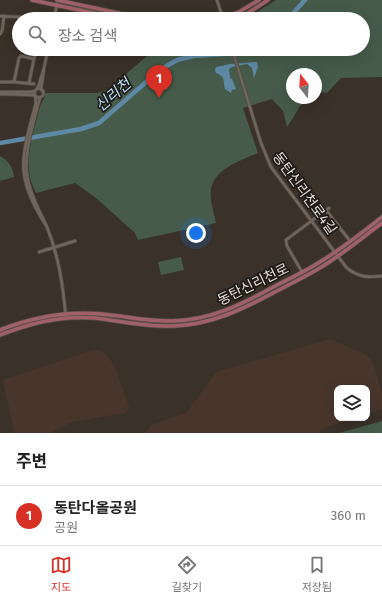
<!DOCTYPE html>
<html lang="ko">
<head>
<meta charset="utf-8">
<style>
  body { margin:0; font-family:"Fira Sans","Noto Sans KR",sans-serif; background:#f6f6f6; color:#222 }
  .controls { position:absolute; right:12px; bottom:12px; display:grid; overflow:hidden; border-radius:8px; box-shadow:0 4px 16px #0002 }
  .controls button { width:36px; height:36px; display:grid; place-items:center; padding:0; border:0; border-bottom:1px solid #e0e0e0; background:#fff; color:#222; font:20px sans-serif }
  .compass { position:absolute; left:286px; top:68px; width:36px; height:36px; border-radius:50%; background:#fff; box-shadow:0 4px 16px #0002; rotate:343deg }
  .you { position:absolute; left:196px; top:233px; width:14px; height:14px; margin:-10px; border:3px solid #fff; border-radius:50%; background:#1a73e8; box-shadow:0 0 0 6px #1a73e833 }
  .badge { display:grid; place-items:center; width:26px; height:26px; border-radius:50%; background:#d93025; color:#fff; font-size:13px; font-weight:700 }
  .pin { position:absolute; translate:-50% -33px; filter:drop-shadow(0 1px 2px #0008) }
  .pin::after { content:''; position:absolute; top:21px; width:14px; height:12px; background:inherit; clip-path:polygon(0 0,100% 0,50% 100%) }
  .list { margin:0; padding:0; list-style:none }
  h2 { display:flex; justify-content:space-between; align-items:center; height:52px; margin:0; padding:0 16px; font-size:17px }
  h2 small { font-size:13px; font-weight:400; color:#767676 }
  .list li { display:grid; grid-template-columns:26px 1fr auto; gap:12px; align-items:center; box-sizing:border-box; height:60px; padding:0 16px; border-top:1px solid #e0e0e0 }
  .list b { display:block; font-size:15px; white-space:nowrap }
  .list p { margin:0; font-size:13px; white-space:nowrap; color:#767676 }
  .list em { font-size:13px; font-style:normal; color:#767676 }
  .icon { flex:none; width:22px; height:22px; fill:none; stroke:currentColor; stroke-width:2; stroke-linecap:round; stroke-linejoin:round }
  .map { position:relative; flex:none; width:382px; height:433px; overflow:hidden }
  .search { position:absolute; background:#fff; box-shadow:0 4px 16px #0002; left:12px; right:12px; top:12px; height:44px; display:flex; align-items:center; gap:10px; box-sizing:border-box; padding:0 14px; border-radius:22px; color:#767676; font-size:15px }
  .sheet { height:112px; background:#fff }
  nav { display:flex; justify-content:space-around; align-items:center; box-sizing:border-box; height:56px; border-top:1px solid #e0e0e0; background:#fff; font-size:11px; color:#767676 }
  nav a { display:grid; justify-items:center; gap:2px }
  nav .on { color:#d93025 }
  .map>svg:first-child { display:block }
</style>
</head>
<body>
<div class="map">
<svg width="382" height="433" viewBox="0 0 382 433">
  <rect width="100%" height="100%" fill="#3a3128"/>
  <!-- industrial -->
  <path fill="#48362d" d="M330,339l33,14 6,4 4,5 9,31v15l-1,1 -14,5v-26h-30v30h17l-30,10 -6,5h-172l5,-8 36,-13 29,-40z
    M93,350h6l6,3 10,13 14,41 -3,6 -55,9 -20,11h-37l-11,-53z"/>
  <!-- green -->
  <path fill="#465b49" d="M276,0h106v77l-41,1 -14,15 -9,-1 -2,2v-20h-24v24h18l-10,8 -7,12 -6,9 -4,-16 -11,-12 -29,9 15,45c-16,7 -40,15 -46,32 -4,11 2,27 4,38l-78,17 -3,-7 -39,-35 -21,-15 -39,10c-4,-8 -7,-16 -7,-24 -2,-20 6,-43 11,-62 1,-6 6,-8 5,-14h53l12,-5 45,-39h208v-30h-117z
    M0,156c9,5 13,11 14,21l-14,4z
    M181,257l3,13 -23,5 -3,-13z
    M382,421v12h-43z"/>
  <!-- water -->
  <path fill="#5e89a4" d="M257,62l1,5 -4,11 -2,-10 -5,-4 -15,3 -3,2 1,9 2,1 4,10 -4,1 -1,3 -6,-4c-2,-8 1,-12 -9,-16l-1,-3 1,-3 14,-3z"/>
  <g fill="none" stroke-linecap="round" stroke-linejoin="round">
    <!-- river -->
    <path stroke="#5e89a4" stroke-width="4.5" d="M288,19l17,-19
      M0,143l81,-14 18,-6 61,-53 17,-10 17,-4 59,-4 6,-3"/>
    <defs>
      <path id="minor" d="M217,0l6,19
        M0,16l19,1 9,2
        M54,19l3,-15
        M0,34l2,-3 2,-15
        M232,49l29,94 10,24 75,100c11,10 22,11 36,9
        M44,68l4,-19
        M0,82h14l20,2
        M14,82l5,-24 2,-2 13,3
        M29,83l7,-34
        M34.5 93a4.5 4.5 0 1 1 9 0a4.5 4.5 0 1 1-9 0Z
        M37,89l2,-4 5,-17 -3,21 1,2
        M0,92h31l4,-1
        M0,94l34,1
        M35,96l1,7c-5,19 -15,50 -12,70 2,19 13,38 23,54 -7,-15 -16,-31 -19,-47 -6,-23 6,-59 12,-83
        M326,210l3,-2
        M47,227c12,30 16,59 19,91
        M39,252l36,-11
        M302,272l-15,-26 -1,-6 40,-30 24,31"/>
      <path id="major" d="M32,0l90,19
        M57,0l89,19
        M220,19l19,-7 20,-12
        M235,19l13,-6 20,-13
        M0,330c33,-13 66,-19 101,-16 24,2 48,8 72,7 38,-1 70,-17 102,-35 16,-8 33,-16 48,-26 21,-13 40,-28 59,-43
        M0,335c30,-12 62,-20 95,-17 26,3 52,9 78,8 37,-1 68,-16 100,-33 17,-9 34,-17 50,-27 21,-13 40,-29 59,-43"/>
    </defs>
    <!-- minor casing -->
    <use href="#minor" stroke="#544c45" stroke-width="4"/>
    <!-- major casing -->
    <use href="#major" stroke="#544c45" stroke-width="5"/>
    <!-- minor -->
    <use href="#minor" stroke="#6f655b" stroke-width="2.5"/>
    <!-- major -->
    <use href="#major" stroke="#a06067" stroke-width="3.5"/>
  </g>
  <g text-anchor="middle" stroke-width="3.5" stroke-linejoin="round" paint-order="stroke">
    <!-- street labels -->
    <g font-size="14" fill="#e5dfd9" stroke="#1e1a16">
      <text transform="translate(305 193) rotate(54)" y="5">동탄신리천로4길</text>
      <text transform="translate(253 284) rotate(-26)" y="5">동탄신리천로</text>
    </g>
    <!-- water labels -->
    <g font-size="15" font-style="italic" fill="#b7dff9" stroke="#1e1a16">
      <text transform="translate(113 95) rotate(-41)" y="5">신리천</text>
    </g>
  </g>
</svg>
<div class="controls">
<button><svg class="icon" aria-label="layers" viewBox="0 0 24 24"><path d="M12 4l9 5-9 5-9-5zM3 14l9 5 9-5"/></svg></button>
</div>
<svg class="compass" viewBox="-18 -18 36 36"><path d="M0-13l5 13h-10z" fill="#e53935"/><path d="M0 13l5-13h-10z" fill="#767676"/></svg>
<div class="you"></div>
<div class="pin badge" style="left:159px;top:98px">1</div>
<div class="search"><svg class="icon" aria-label="search" viewBox="0 0 24 24"><circle cx="10" cy="10" r="6"/><path d="M15 15l6 6"/></svg>장소 검색</div>
</div>
<section class="sheet">
<h2>주변<small></small></h2>
<ul class="list">
<li><span class="badge">1</span><div><b>동탄다올공원</b><p>공원</p></div><em>360 m</em></li>
</ul>
</section>
<nav>
<a class="on"><svg class="icon" aria-label="map" viewBox="0 0 24 24"><path d="M3 6l6-2 6 2 6-2v14l-6 2-6-2-6 2zM9 4v14M15 6v14"/></svg>지도</a>
<a><svg class="icon" aria-label="directions" viewBox="0 0 24 24"><path d="M12 3l9 9-9 9-9-9zM9 14v-3h6M13 9l2 2-2 2"/></svg>길찾기</a>
<a><svg class="icon" aria-label="saved" viewBox="0 0 24 24"><path d="M7 4h10v16l-5-4-5 4z"/></svg>저장됨</a>
</nav>
</body>
</html>
